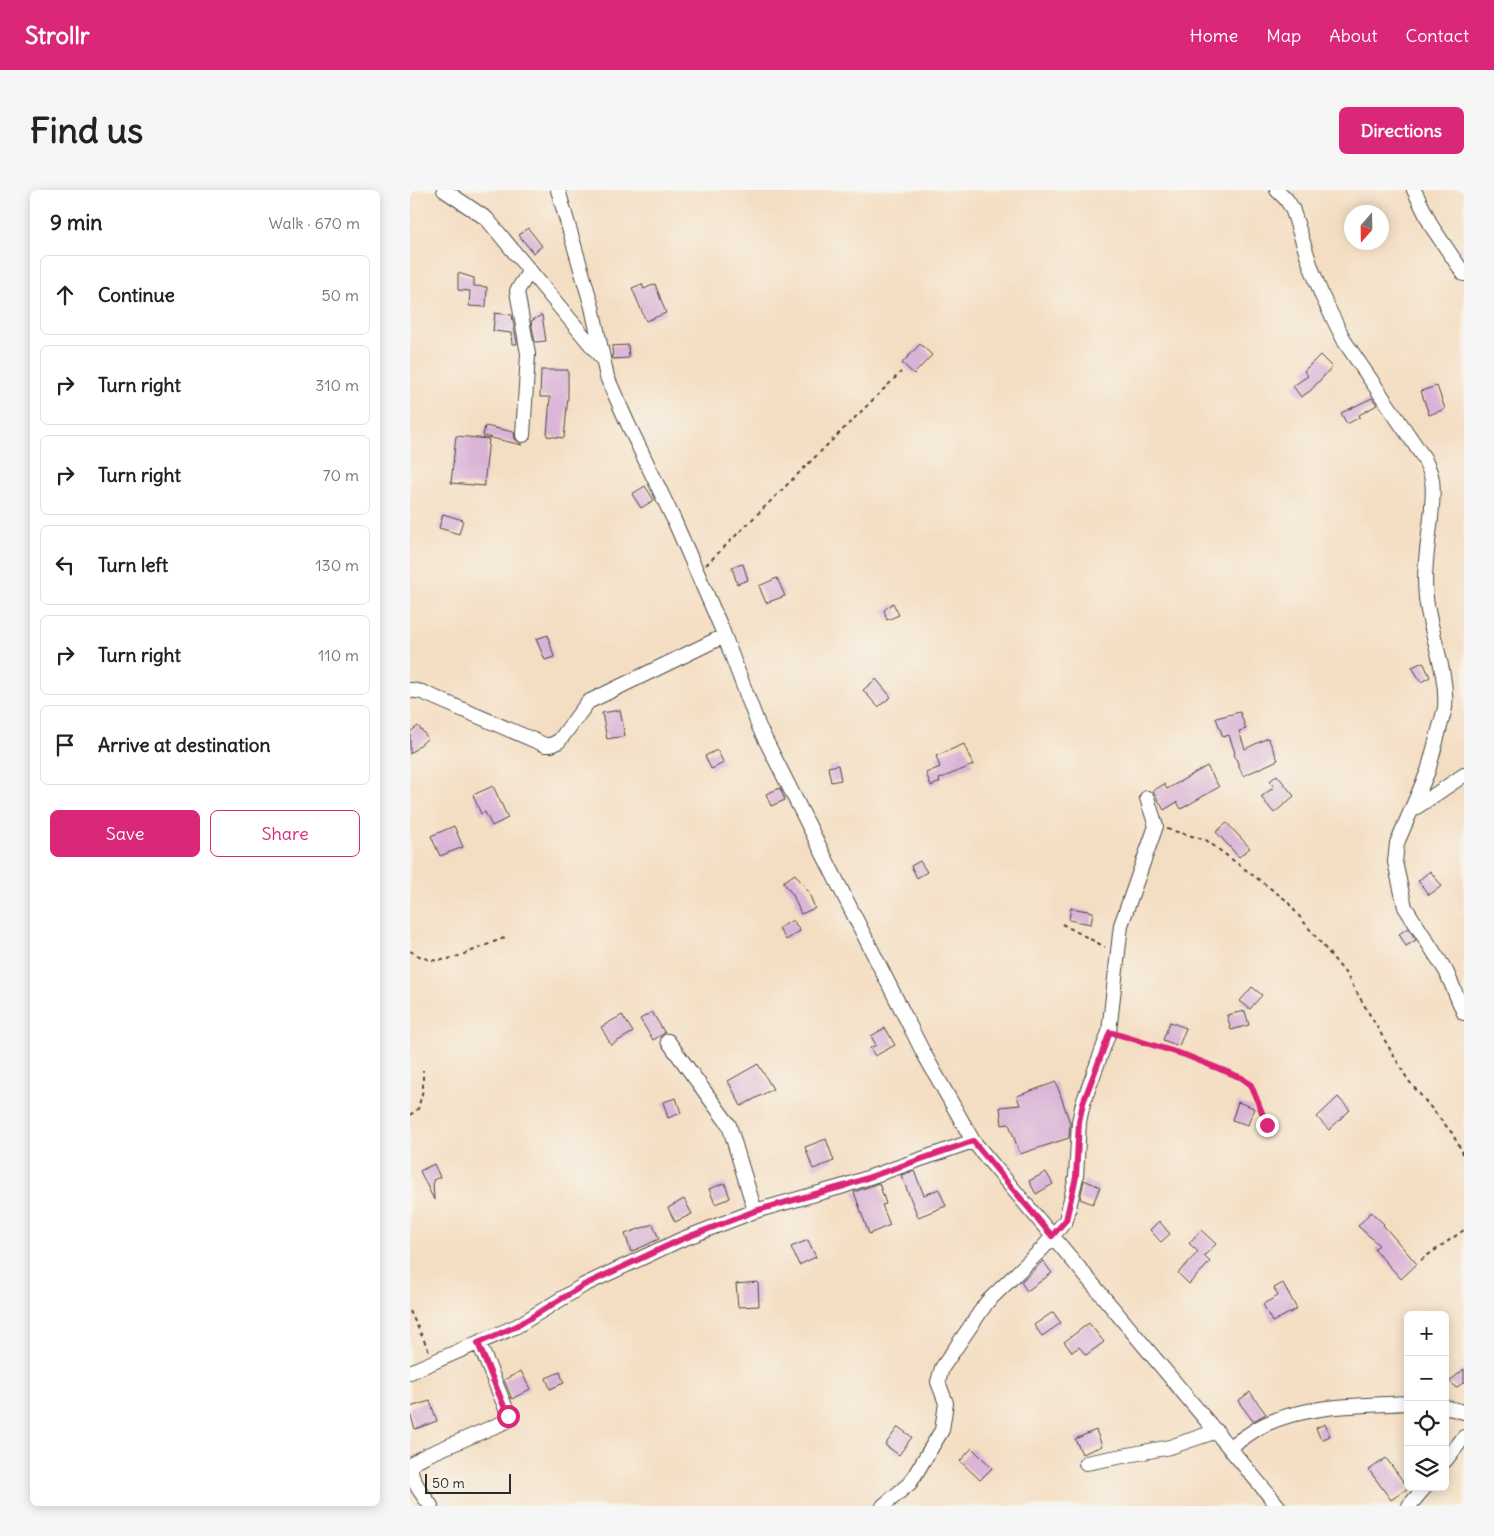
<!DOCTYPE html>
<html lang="en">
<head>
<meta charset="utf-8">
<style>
  body { margin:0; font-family:Delius,sans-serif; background:#f6f6f6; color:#222 }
  .controls { position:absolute; right:15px; bottom:15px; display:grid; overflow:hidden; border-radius:8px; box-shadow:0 2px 12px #0003 }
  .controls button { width:45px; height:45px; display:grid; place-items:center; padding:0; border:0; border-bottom:1px solid #e0e0e0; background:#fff; color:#222; font:25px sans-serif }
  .compass { position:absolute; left:934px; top:15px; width:45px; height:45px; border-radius:50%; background:#fff; box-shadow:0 2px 12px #0003; rotate:200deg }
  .scale { position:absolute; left:15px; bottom:12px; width:86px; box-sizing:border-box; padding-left:5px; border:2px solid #2b2b2b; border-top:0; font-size:14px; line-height:18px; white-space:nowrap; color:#2b2b2b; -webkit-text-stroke:4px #f7f3e8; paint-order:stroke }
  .stop { position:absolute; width:15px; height:15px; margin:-11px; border:4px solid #db2777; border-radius:50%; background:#fff }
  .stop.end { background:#db2777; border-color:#fff; box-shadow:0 1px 5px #0008 }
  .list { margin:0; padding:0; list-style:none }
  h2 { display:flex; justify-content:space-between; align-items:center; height:65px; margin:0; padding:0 20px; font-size:21px }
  h2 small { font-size:16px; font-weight:400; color:#767676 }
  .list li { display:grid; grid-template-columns:32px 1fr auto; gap:15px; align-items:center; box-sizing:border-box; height:80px; margin:0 10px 10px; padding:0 10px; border:1px solid #e0e0e0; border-radius:8px }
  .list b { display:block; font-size:19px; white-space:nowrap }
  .list em { font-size:16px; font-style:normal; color:#767676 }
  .actions { display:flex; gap:10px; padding:15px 20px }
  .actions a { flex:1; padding:11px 0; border:1px solid #db2777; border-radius:8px; text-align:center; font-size:18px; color:#db2777 }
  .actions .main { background:#db2777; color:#fff }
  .icon { flex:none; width:28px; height:28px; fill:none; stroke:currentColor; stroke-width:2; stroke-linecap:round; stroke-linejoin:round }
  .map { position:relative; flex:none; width:1054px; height:1316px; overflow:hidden; border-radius:8px }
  header { display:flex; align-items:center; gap:30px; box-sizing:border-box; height:70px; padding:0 25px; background:#db2777; color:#fff }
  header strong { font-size:24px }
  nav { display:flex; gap:28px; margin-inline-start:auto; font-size:18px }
  .intro { display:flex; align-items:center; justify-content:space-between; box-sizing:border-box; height:120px; padding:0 30px }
  h1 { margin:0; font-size:35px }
  .button { padding:12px 22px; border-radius:8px; background:#db2777; color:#fff; font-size:18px; font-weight:700 }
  main { display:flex; gap:30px; padding:0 30px }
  aside { flex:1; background:#fff; border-radius:8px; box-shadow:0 2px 12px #0003 }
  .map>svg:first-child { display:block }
</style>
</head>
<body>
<header>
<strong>Strollr</strong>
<nav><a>Home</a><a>Map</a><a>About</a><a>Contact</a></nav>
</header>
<div class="intro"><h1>Find us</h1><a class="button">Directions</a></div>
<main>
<aside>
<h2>9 min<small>Walk · 670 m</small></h2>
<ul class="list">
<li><svg class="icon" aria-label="ahead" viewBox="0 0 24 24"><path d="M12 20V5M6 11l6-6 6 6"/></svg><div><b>Continue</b></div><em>50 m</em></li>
<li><svg class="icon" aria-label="right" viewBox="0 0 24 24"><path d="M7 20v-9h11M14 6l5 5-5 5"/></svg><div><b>Turn right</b></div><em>310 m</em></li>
<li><svg class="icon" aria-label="right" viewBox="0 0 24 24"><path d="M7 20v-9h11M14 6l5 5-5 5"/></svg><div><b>Turn right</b></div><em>70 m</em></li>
<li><svg class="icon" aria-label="left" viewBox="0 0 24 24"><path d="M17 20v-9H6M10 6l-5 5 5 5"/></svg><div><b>Turn left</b></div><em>130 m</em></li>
<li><svg class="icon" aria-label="right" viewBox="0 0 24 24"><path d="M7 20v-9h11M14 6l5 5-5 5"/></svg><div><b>Turn right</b></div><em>110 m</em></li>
<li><svg class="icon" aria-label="arrive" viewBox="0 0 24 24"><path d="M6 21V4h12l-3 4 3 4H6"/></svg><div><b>Arrive at destination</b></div></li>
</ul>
<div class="actions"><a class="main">Save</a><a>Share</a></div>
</aside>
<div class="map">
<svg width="1054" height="1316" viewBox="0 0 1054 1316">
  <rect width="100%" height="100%" fill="#f7f3e8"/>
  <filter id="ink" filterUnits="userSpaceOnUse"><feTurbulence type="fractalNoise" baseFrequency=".02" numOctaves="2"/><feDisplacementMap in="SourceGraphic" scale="10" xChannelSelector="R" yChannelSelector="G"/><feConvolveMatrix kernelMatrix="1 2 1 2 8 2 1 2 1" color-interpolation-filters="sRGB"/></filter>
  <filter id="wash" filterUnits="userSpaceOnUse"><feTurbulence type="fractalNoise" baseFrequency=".0096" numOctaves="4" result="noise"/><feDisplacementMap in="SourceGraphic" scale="20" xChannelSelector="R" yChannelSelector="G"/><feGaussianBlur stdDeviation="1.12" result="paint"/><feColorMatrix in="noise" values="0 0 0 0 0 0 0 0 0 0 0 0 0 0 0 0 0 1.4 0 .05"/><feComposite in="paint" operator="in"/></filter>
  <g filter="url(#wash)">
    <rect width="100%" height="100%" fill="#f4dec3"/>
    <g id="blocks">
      <!-- building -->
      <path fill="#dab4d7" d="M118,38l14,18 -9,7 -14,-18z
        M48,83l16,5v8l13,1 -1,20 -17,-1 1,-15 -12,-1z
        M232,94l2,5 11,-5 11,29 -20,8 -14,-33z
        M85,123l17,2 5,29h-5l-1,-11 -18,-2z
        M132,125l4,26 -11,1 -4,-21z
        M510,154l12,11 -18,19 -12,-11z
        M218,155l1,13 -16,1 -1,-13z
        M910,165l12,12 -22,24 -9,6 -8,-11 15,-10 -4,-5z
        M131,180h27v27l-4,41 -17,-2 3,-39h-10z
        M1027,196l8,23 -16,6 -8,-24z
        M962,208l5,7 -18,10 1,2 -13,7 -6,-11z
        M75,236l29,6 1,7 7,6 -39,-9z
        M46,246l33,3 -5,47 -33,-3z
        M235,296l9,14 -13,8 -9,-14z
        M33,324l20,6 -4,14 -20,-6z
        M333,374l5,16 -11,4 -5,-17z
        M367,388l8,18 -19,7 -7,-17z
        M483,413l6,12 -12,5 -3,-10z
        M138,445l6,22 -9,3 -9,-21z
        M1013,472l7,15 -9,5 -9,-15z
        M466,489l15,18 -13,10 -15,-17z
        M210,520l5,26 -18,3 -5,-26z
        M830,522l6,17 -7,2 6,18 23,-11 10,22 -35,16 -9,-22 1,-1 -6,-18 -6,2 -7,-19z
        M8,536l10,12 -18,16v-22z
        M554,554l9,21 -34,14 1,3 -9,4 -5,-13 14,-6 -4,-11z
        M307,560l7,13 -13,6 -6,-13z
        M428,575l3,15 -10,2 -3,-15z
        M797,576l12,21 -38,22 -4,-7 -13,8 -11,-19 11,-7 3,5z
        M867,585l17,21 -20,17 -13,-16 13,-10 -4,-6z
        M83,596l15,32 -16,8 -7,-14 -4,2 -8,-19z
        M370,598l5,12 -14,6 -5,-12z
        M817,633l23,25 -11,9 -23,-25z
        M44,636l9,21 -23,9 -9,-20z
        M510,671l7,11 -10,6 -6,-12z
        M1020,681l12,15 -13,9 -11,-14z
        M385,684l13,17 7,17 -14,6 -8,-19 -10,-13z
        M661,718l22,4 -2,12 -22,-4z
        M383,730l7,11 -14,9 -7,-12z
        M998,738l8,12 -10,6 -7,-12z
        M842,797l10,8 -12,14 -10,-8z
        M835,821l4,14 -18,5 -4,-15z
        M242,822l13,21 -12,7 -13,-21z
        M212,825l11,17 -22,13 -10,-18z
        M760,832l16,6 -7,18 -16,-6z
        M475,838l10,17 -20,11 -5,-8 6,-3 -5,-9z
        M348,874l15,25 -32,17 -13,-25z
        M646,892l14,41 -1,15 -49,16 -11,-30 -7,1 -2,-18 20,-2 -3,-9z
        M928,907l12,13 -21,20 -12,-13z
        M266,908l5,15 -13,5 -5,-16z
        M828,912l16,6 -6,17 -16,-5z
        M416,949l8,22 -21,8 -8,-22z
        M24,974l6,13 -7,3 1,20 -14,-29z
        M504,981l10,24 15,-6 7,17 -28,11 -17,-42z
        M636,982l7,12 -17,10 -7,-13z
        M674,990l16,7 -7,17 -13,-5z
        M315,993l5,15 -15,6 -6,-15z
        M469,993l7,21 -4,1 8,20 -21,9 -15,-42z
        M274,1009l8,15 -17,8 -7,-14z
        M961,1022l13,12 -1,1 34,39 -16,15 -27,-30 5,-4 -21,-19z
        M749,1031l11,13 -9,8 -11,-12z
        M243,1034l6,15 -28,13 -6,-18z
        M791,1040l15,14 -12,12 6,6 -21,22 -11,-11 20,-21 -9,-9z
        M398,1050l8,17 -17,8 -8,-18z
        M633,1071l9,12 -25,18 -6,-9z
        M348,1092l1,24 -21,1 -2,-23z
        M873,1093l14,26 -25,13 -9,-18 15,-8 -4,-8z
        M643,1122l8,11 -19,13 -8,-11z
        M679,1133l15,19 -18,13 -7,-8 -7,5 -8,-10z
        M1054,1179v13l-8,6 -6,-7z
        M111,1181l9,18 -18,10 -8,-19z
        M150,1182l4,11 -14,6 -4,-11z
        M840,1202l16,22 -13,7 -15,-20z
        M20,1211l7,20 -22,8 -5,-16v-6z
        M915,1234l5,12 -9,4 -5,-12z
        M488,1237l14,10 -13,18 -14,-10z
        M686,1240l6,16 -20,8 -7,-15z
        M562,1258l20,20 -12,12 -20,-19z
        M976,1268l22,30 -17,12 -22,-30z"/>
    </g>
  </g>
  <g filter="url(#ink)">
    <use href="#blocks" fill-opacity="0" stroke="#494642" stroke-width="1"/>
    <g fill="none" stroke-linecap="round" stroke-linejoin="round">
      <defs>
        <path id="minor" d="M34,0l43,29 114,138
          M148,0l34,117 15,70 21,47 46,96 47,107 38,100 164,325 50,89 305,365
          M867,0l9,9 6,9 18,56 12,32 23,46 79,116c3,7 7,14 8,22 2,12 0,25 -1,38 -3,26 -8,54 -5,80 4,36 22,74 19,110l-17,63 -31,72 -2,19 10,45 41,64 18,42
          M1004,0l18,37 32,47
          M113,245l5,-81 -11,-63 12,-19
          M0,500l12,2 123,53h6l8,-4 29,-39 136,-66
          M1001,621l53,-36
          M258,851l61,84 26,86
          M0,1182l107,-46 67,-41 96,-45 75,-29 89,-25 129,-45
          M1035,1217l19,5
          M820,1257c11,-7 23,-17 36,-23 43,-20 95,-18 142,-21
          M1035,1271l19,-24
          M676,1273l84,-16 47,-16
          M21,1316c-7,-9 -21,-27 -20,-39 3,-6 10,-9 16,-12l80,-34 2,-5 -30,-73
          M473,1316l27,-23 32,-53 4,-27 -8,-21 4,-14 45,-66 55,-53 24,-29 10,-43 3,-55 4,-19 26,-71 12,-107 35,-99 -9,-28
          M999,1316l16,-19"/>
      </defs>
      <!-- minor casing -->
      <use href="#minor" stroke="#494642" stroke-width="16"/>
      <!-- path -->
      <path stroke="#494642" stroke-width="2" stroke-dasharray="4 4" stroke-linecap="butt" d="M296,375l195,-193
        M757,639l39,11 80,60 60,74 62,106 44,53 12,22
        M652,734l43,23
        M0,761c7,4 15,8 22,9 18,4 57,-18 76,-23
        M711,846l64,19 56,24 10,6 19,50
        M0,925l8,-6 5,-19v-20
        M1011,1070l43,-30
        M0,1121l19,40"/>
      <!-- minor -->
      <use href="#minor" stroke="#fff" stroke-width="14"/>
    </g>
  </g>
  <g fill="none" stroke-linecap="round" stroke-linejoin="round" filter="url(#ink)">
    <!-- route -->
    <path stroke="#db2777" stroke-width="6" d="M98,1226l-30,-73 39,-17 67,-41 96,-45 75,-29 89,-25 129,-45 79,95 14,-16 10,-43 3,-55 4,-19 27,-71 75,23 57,23 9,7 16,40"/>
  </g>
</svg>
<div class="controls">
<button>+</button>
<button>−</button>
<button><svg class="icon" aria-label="locate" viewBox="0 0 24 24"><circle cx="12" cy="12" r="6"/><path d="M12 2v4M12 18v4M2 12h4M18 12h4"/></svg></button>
<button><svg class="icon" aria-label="layers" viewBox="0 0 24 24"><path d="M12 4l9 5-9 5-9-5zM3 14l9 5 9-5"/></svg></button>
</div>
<svg class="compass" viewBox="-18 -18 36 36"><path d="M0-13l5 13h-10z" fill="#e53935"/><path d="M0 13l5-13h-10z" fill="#767676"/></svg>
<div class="scale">50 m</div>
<div class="stop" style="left:98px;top:1226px"></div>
<div class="stop end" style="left:857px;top:935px"></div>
</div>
</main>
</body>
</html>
